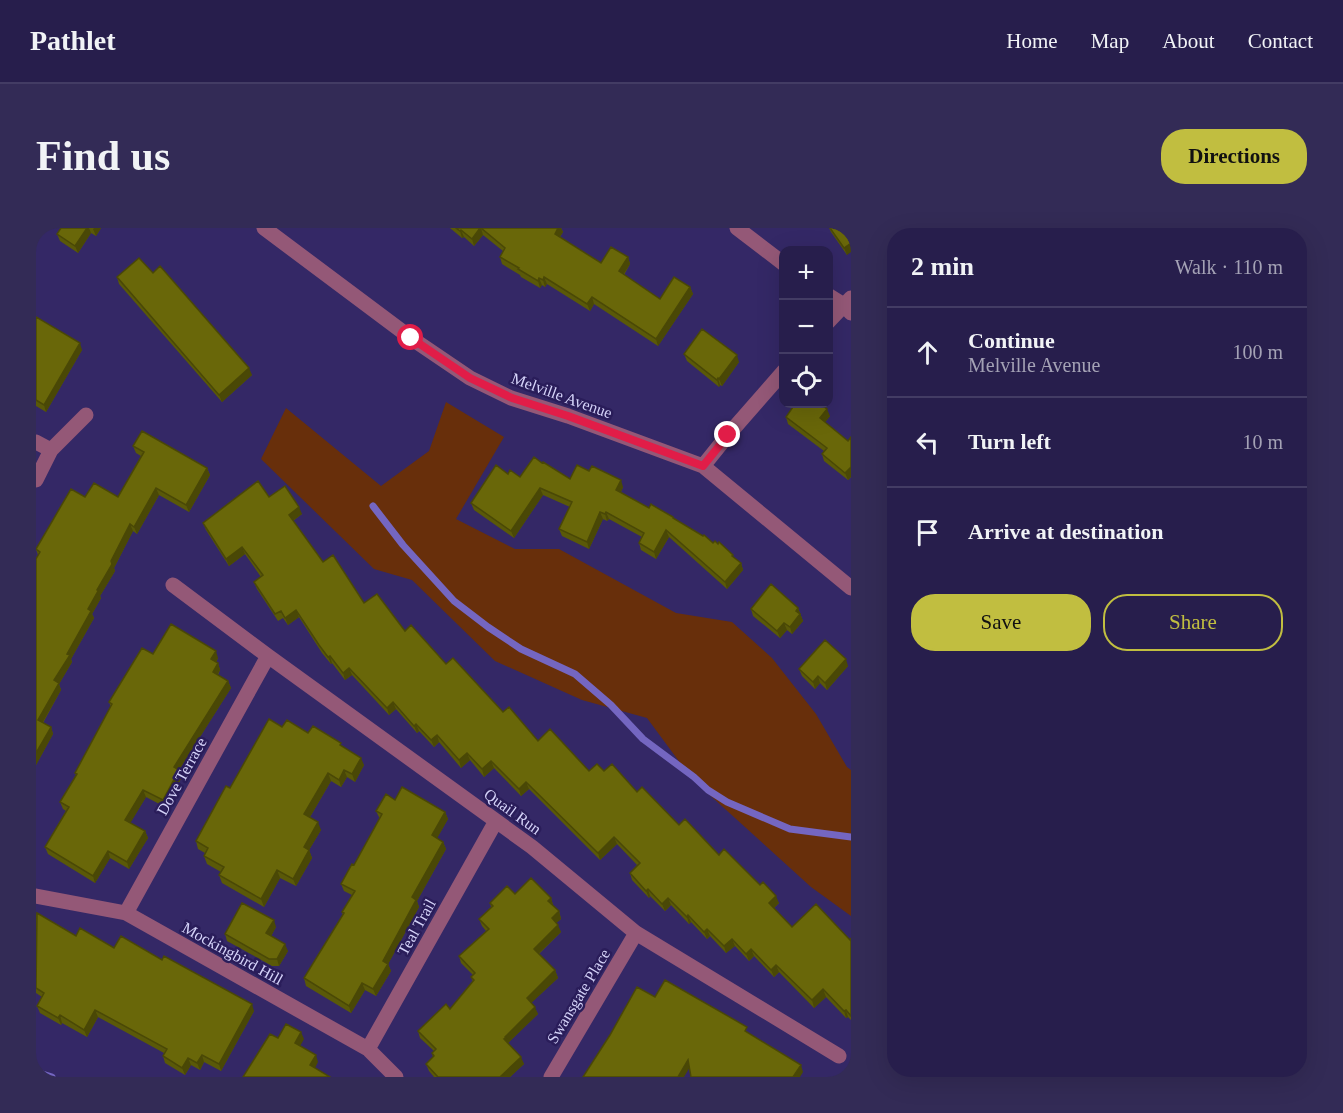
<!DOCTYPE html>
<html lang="en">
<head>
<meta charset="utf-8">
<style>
  body { margin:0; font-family:Georgia,serif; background:#332b56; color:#f1f3f6 }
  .controls { position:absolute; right:18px; top:18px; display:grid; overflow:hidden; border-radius:12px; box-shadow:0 6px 24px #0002 }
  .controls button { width:54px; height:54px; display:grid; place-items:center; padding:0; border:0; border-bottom:2px solid #433c64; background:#271e4c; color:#f1f3f6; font:30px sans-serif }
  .stop { position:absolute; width:18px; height:18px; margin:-14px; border:4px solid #e11d48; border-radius:50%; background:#fff }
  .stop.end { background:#e11d48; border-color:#fff; box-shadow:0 2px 6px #0008 }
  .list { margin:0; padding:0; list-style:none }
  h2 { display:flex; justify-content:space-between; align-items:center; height:78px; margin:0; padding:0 24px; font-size:26px }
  h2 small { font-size:20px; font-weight:400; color:#a4a2b5 }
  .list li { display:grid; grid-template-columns:39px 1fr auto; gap:18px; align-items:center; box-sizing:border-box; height:90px; padding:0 24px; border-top:2px solid #433c64 }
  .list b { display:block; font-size:22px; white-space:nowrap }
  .list p { margin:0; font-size:20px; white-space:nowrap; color:#a4a2b5 }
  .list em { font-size:20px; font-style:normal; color:#a4a2b5 }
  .actions { display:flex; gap:12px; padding:18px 24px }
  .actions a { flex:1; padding:14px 0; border:2px solid #c1be40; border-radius:24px; text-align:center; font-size:21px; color:#c1be40 }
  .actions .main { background:#c1be40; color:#111 }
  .icon { flex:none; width:33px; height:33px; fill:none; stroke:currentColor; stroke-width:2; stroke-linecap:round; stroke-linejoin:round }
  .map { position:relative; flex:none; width:815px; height:849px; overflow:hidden; border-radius:24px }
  header { display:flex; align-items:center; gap:36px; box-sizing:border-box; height:84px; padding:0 30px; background:#271e4c; border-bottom:2px solid #433c64 }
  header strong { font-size:28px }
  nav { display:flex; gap:33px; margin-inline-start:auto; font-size:21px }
  .intro { display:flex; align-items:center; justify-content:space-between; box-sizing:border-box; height:144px; padding:0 36px }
  h1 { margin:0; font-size:42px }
  .button { padding:15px 27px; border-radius:24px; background:#c1be40; color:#111; font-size:21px; font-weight:700 }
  main { display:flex; gap:36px; padding:0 36px }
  aside { flex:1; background:#271e4c; border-radius:24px; box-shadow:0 6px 24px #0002 }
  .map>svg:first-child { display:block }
</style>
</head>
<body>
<header>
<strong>Pathlet</strong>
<nav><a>Home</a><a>Map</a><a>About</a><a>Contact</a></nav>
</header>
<div class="intro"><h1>Find us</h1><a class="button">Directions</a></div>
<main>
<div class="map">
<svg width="815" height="849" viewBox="0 0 815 849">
  <rect width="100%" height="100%" fill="#342866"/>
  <!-- green -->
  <path fill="#682f0b" d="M410,174l58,35 -48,82 59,30h44l117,64 56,9 40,36 44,56 31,53 4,3v146l-40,-29 -119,-108 -45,-61 -65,-18 -87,-39 -83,-81 -38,-11 -113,-110 25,-51 95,78 48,-35z"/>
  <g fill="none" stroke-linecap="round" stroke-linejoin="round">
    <!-- stream -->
    <path stroke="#7466c1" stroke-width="7" d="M337,278l30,39 51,56 34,26 33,22 54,25 36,31 32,34 51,38 14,13 19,12 63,27 61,8
      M0,844l16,5"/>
    <!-- minor -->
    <path stroke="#945877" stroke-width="15" d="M228,0l147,110 59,40 41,20 57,18 135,50 148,122
      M701,0l47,36
      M792,67l16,10 7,8
      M792,94l23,-24
      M0,214l15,8
      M667,238l25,-31 56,-64
      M0,252l15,-30 35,-35
      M137,357l95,71 264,191 104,86 203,123
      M0,668l90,17 242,136 28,28
      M90,685l142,-257
      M332,821l128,-228
      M515,849l85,-144"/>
  </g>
  <!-- wall -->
  <path fill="#5a5908" d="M25,0h40l-5,8 -5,-3 -13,20 -18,-12 -3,-7z
    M414,0h111l2,4 -3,5 41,26 27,-6 2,7 -6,11 36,24 30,-12 3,7 -35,52 -64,-42 -4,7 -43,-27 -2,3 -3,-2 -2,3 -19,-11 -1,-2 -18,-11 -2,-7 3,-6 -20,-16 -9,11 -10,-9 -2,1z
    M793,0h22l-4,27 -16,-23z
    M81,49l135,98 -30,27 -103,-118z
    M0,89l46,33 -36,62 -10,-6z
    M648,126l55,8 -17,24 -2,-1 -1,2 -32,-26z
    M794,188l-5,6 23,19 3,-4v40l-3,3 -24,-19 -2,-7 2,-3 -36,-27 -2,-7z
    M97,218l74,22 3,7 -21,37 -30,-17 -22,39 -4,-3 -19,37 1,3 -15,25 1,2 -9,16 2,4 -23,41 1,3 -13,22 2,6 -18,33 8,4 2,7 -17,31 2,-210 -2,-6 49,-52h33l23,-41 -5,-3z
    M506,235l28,16 53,8 -2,5 28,16 24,9 1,1 39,25 22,15 6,5 2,7 -16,19 -58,-52 -13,22 -15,-9 -2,-7 3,-6 -33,-18 -2,2 -4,-2 -14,30 -27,-13 -3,-7 11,-22 -27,-12 -29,43 -40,-28 -3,-7 37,-29 12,3z
    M233,269l33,17 -9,7 30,41 41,41 41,28 41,33 92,77 51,30h15l33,21 42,33 40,30 60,48 -5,5 18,19 58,13 1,-2v82l-3,-3 -2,1 -20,-21 -12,11 -35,-36 -5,5 -20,-21 -5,5 -14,-15 -9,7 -16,-17 -3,3 -16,-17 -2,2 -18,-19 -6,6 -15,-15 -1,2 -17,-18 -2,-7 7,-8 -20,-21 -17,16 -71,-71 -8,7 -27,-28 -10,9 -14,-17 -9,8 -22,-26 -5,5 -15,-16 -2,2 -21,-24 -7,6 -37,-40 -7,5 -13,-17 -1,1 -9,-11 -23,-36 -11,8 -5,-7 -5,3 -21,-32 -3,-7 7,-5 -16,-23 -16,12 -23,-36 -3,-7z
    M762,380l5,13 -11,13 -5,-4 -7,8 -27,-22 -2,-7z
    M117,426l65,4 -2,4 2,1 2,7 -2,5 10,6 3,7 -52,82 3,7 -17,30 -19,-10 -16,26 15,8 3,7 -19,31 -19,-11 -15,25 -47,-29 -3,-7 21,-36 -3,-2 -3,-7 16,-27 -1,-2 36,-66 -2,-5z
    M812,438l-21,24 -7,-7 -5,6 -13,-13 -3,-7z
    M246,499l26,6 34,13 22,19 -9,17 -8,-5 -6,10 -10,-6 -21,36 11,13 -12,20 3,8 -16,28 -16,-8 -16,29 -42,-24 -3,-8 2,-3 -14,-8 -3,-8 1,-3 -7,-4 -2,-8 34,-53z
    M359,572l50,12 3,7 -11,19 6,4 3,7 -29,52 2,6 -31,57 3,7 -15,25 -11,-6 -14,23 -45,-27 -2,-8 39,-62 -1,-4 10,-17 -8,-4 -3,-7 13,-19 26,-46 -4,-8z
    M479,666l36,4 2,7 6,6 2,8 -5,4 5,9 -22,22 16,16 3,8 -27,25 7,11 -30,29 16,21 -14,13h-76l-5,-6 -3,-7 7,-7 -1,-4 2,-2 -14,-13 -2,-7 32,-22 23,-27 -2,-5 2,-2 -12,-12 -2,-7 27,-25 -4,-5 -3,-7 12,-12 -1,-4z
    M0,686l40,22 38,12 140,63 -33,60 -17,-9 -4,8 -9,-5 -6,10 -20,-12 -2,-7 1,-3 -66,-36 -11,20 -25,-14 -1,2 -21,-12 -3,-7 5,-9 -6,-4z
    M240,699l-5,9 17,15 -9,15h-7l-45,-25 -2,-7z"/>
  <!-- shaded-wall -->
  <path fill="#4a4806" d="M51,0h2l2,5 -13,20 -3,-7z
    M58,0h7l-5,8 -3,-7z
    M445,0l2,7 -9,11 -2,-7z
    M522,0h3l2,4 -6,9 -2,-7z
    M425,2l3,7 -2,1 -2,-7z
    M815,15v9l-4,3 -3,-7z
    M592,29l2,7 -9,14 -2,-7z
    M508,49l3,7 -2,3 -2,-7z
    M503,50l3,7 -2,3 -2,-7z
    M654,59l3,7 -35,52 -2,-7z
    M556,69l2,7 -4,7 -3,-7z
    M44,115l2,7 -36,62 -2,-7z
    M701,127l2,7 -17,24 -3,-7z
    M213,140l3,7 -30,27 -3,-7z
    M682,150l2,7 -1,2 -2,-7z
    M791,181l3,7 -7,9 -3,-7z
    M815,239v10l-3,3 -3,-7z
    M171,240l3,7 -21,37 -3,-7z
    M585,252l2,7 -4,10 -3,-7z
    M120,260l3,7 -22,39 -3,-7z
    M504,260l3,7 -29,43 -3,-7z
    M263,279l3,7 -11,8 -2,-7z
    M564,284l3,7 -14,30 -2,-7z
    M570,284l3,7 -2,2 -2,-7z
    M94,296l3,7 -19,37 1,3 -15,25 1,2 -9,16 2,4 -23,41 1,3 -13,22 2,6 -21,37 -2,-7 16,-40 57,-119z
    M630,302l3,7 -13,22 -2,-7z
    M206,319l3,7 -16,12 -3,-7z
    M705,335l2,7 -16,19 -2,-7z
    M762,380l5,13 -11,13 -2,-7z
    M260,382l3,7 -11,8 -3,-7z
    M748,395l3,7 -7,8 -3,-7z
    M180,423l2,7 -4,8 -3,-7z
    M294,428l2,7 -1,1 -3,-7z
    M810,431l2,7 -21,24 -2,-7z
    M182,435l2,7 -5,9 -2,-7z
    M313,440l3,7 -7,5 -2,-7z
    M782,448l2,7 -5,6 -2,-7z
    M192,453l3,7 -52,82 3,7 -17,30 -2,-7 11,-33z
    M357,474l3,7 -7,6 -2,-7z
    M380,496l3,7 -2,2 -3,-7z
    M15,499l2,7 -17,31v-12z
    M401,507l2,7 -5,5 -3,-7z
    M431,525l3,7 -9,8 -2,-8z
    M325,530l3,7 -9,17 -3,-8z
    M455,533l3,7 -10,9 -2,-8z
    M308,542l3,7 -6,10 -2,-7z
    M292,545l3,8 -24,41 -3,-8z
    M490,554l3,7 -8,7 -2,-7z
    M107,562l3,7 -18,30 -3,-7z
    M409,584l3,7 -13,23 -3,-7z
    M282,594l3,8 -12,20 3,8 -16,28 -3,-7 11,-32z
    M109,603l3,7 -19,31 -2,-7z
    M578,609l3,7 -17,16 -2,-7z
    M407,614l3,7 -29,52 2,6 -33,61 -3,-7 29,-64z
    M72,623l2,7 -15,25 -2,-7z
    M241,642l3,8 -16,29 -3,-8z
    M612,661l2,7 -1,2 -3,-7z
    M740,668l3,7 -7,7 -3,-7z
    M515,670l2,7 -2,3 -3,-7z
    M632,670l3,7 -6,6 -3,-7z
    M523,683l2,8 -7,6 -2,-7z
    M652,687l3,7 -2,2 -2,-7z
    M238,692l2,7 -7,13 -3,-7z
    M522,697l3,7 -25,24 -2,-7z
    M671,701l3,7 -3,3 -3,-7z
    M696,711l3,7 -9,7 -2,-7z
    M249,716l3,7 -9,15 -2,-7z
    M715,721l3,7 -5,5 -3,-7z
    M352,736l3,7 -15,25 -3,-7z
    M740,737l3,7 -5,5 -3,-7z
    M519,742l3,8 -29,27 -2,-7z
    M326,755l3,7 -14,23 -2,-7z
    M787,761l3,8 -12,11 -2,-8z
    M216,776l2,7 -33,60 -2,-7z
    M499,779l3,7 -30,29 -4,-4 1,-2z
    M59,782l3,7 -11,20 -3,-7z
    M810,782l2,7 -2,1 -2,-7z
    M24,787l2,8 -1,2 -3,-7z
    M265,804l3,7 -6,11 -3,-7z
    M166,827l2,7 -4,8 -3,-7z
    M280,827l2,7 -5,10 -3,-7z
    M485,829l3,7 -14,13h-10z
    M152,830l3,7 -6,10 -3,-7z
    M652,832l2,7 -6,10h-6z
    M765,837l2,7 -3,5h-7z"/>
  <!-- building -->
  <path fill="#696709" stroke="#4a4806" stroke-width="1.5" d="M25,0h26l-12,18 -18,-12z
    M420,0h24l-8,11 -11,-9 -1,1z
    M445,0h77l-3,6 46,29 10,-16 17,10 -9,14 41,28 14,-22 16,10 -34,52 -64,-42 -5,7 -43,-27 -1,3 -4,-2 -1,3 -20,-12 1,-1 -19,-11 5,-9z
    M794,0h21v15l-7,5z
    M103,30l14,15 7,-7 89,102 -30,27 -102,-118z
    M0,89l44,26 -36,62 -8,-5z
    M666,101l35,26 -18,24 -1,-1 -1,2 -33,-26z
    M759,176h25l7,5 -7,9 28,23 3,-4v30l-6,6 -23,-19 5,-6 -41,-31z
    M106,203l65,37 -21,37 -30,-17 -22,39 -4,-3 -19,37 1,3 -15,26 1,1 -10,18 3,2 -24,43 3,1 -16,25 5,3 -21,37 13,7 -15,26v-194l4,-7 -4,-3 35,-60 14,8 9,-14 24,14 26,-45 -11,-6z
    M498,229l8,6 1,-1 27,17 7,-14 12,6 3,-5 29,14 -5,10 33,18 2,-4 1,1 21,12v1l30,18 1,-1 9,8 2,-2 3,3 1,-2 14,13 -1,1 9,7 -16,19 -59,-52 -12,22 -15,-9 5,-10 -38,-21 -1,2 -5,-2 -13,30 -28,-13 13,-27 -32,-14 -29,43 -40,-28 25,-38 12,9 2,-4 10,7z
    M222,253l11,16 16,-11 14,21 -10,8 34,47 10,-7 31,48 13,-9 28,37 6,-6 35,39 7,-6 50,54 6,-5 29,34 12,-12 39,42 8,-7 7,7 8,-7 25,28 5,-5 37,38 6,-6 34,36 5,-6 36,36 3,-3 13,14 -7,7 23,24 24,-23 34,36 1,-2v78l-5,-6 -2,1 -21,-22 -11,11 -36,-35 -5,5 -20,-21 -5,5 -14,-15 -8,7 -17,-17 -3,3 -16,-17 -1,2 -19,-19 -6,6 -14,-15 -2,2 -16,-18 10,-10 -26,-26 -16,16 -72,-71 -7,7 -28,-28 -9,8 -15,-16 -8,7 -22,-25 -6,5 -15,-16 -2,2 -21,-24 -6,6 -38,-40 -6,5 -13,-17 -2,1 -9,-12 -23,-35 -11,8 -4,-7 -6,3 -21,-32 9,-7 -21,-28 -16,12 -23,-36z
    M735,356l27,24 -2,3 4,3 -10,13 -6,-4 -7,8 -26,-22z
    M135,396l45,27 -5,8 7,4 -5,9 15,9 -54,86 5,3 -16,30 -20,-10 -18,30 20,11 -18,31 -19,-11 -15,25 -48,-29 24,-40 -9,-5 17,-28 -2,-1 37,-69 -3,-2 33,-54 11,6z
    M789,412l21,19 -21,24 -7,-7 -5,6 -14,-13z
    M233,491l13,8 5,-7 21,13 5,-7 28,17 -1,2 21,13 -9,16 -8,-4 -5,10 -11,-7 -24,41 14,8 -14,25 5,3 -16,29 -16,-9 -16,29 -42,-24 5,-8 -20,-11 4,-8 -12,-7 30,-55 4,2z
    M366,559l43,25 -13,23 11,7 -31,55 4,3 -33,61 5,3 -15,25 -11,-6 -13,23 -45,-28 40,-65 -2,-1 13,-21 -14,-7 11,-20 2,1 28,-51 -6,-3 10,-17 9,6z
    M495,650l20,20 -3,3 11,10 -7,7 6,7 -24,24 21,21 -28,28 8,9 -30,30 1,1 -2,1 17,18 -21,20h-62l-12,-13 8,-8 -2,-3 4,-4 -18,-18 28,-27 4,5 24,-29 -3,-3 4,-4 -16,-17 30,-27 -10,-10 14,-13 -3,-3 17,-17 8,8z
    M206,675l32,17 -8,13 19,11 -8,15h-8l-44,-25z
    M1,685l39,23 4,-8 34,20 7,-12 41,24 2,-4 88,48 -33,60 -17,-9 -5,8 -9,-5 -6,10 -19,-12 4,-7 -72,-39 -11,20 -24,-15 -2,3 -21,-12 7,-13 -8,-5z
    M629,752l82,47 -2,4 56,34 -8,12h-102l-3,-17 -10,17h-95l27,-42 27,-48 18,10z
    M250,796l15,8 -6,11 21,12 -6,10 20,12h-87l27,-43 8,4z"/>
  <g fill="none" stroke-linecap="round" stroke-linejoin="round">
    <!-- route -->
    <path stroke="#e11d48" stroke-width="8" d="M375,110l59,40 42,20 56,18 135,50 25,-31"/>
  </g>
  <g text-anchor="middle" stroke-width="5" stroke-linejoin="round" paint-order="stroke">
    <!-- street labels -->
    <g font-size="16" fill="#d4d2f8" stroke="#2a1d5a">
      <text transform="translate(526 167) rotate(20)" y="6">Melville Avenue</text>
      <text transform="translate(145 548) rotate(-61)" y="6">Dove Terrace</text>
      <text transform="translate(477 583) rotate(36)" y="6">Quail Run</text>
      <text transform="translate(380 699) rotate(-61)" y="6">Teal Trail</text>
      <text transform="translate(197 725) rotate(29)" y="6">Mockingbird Hill</text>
      <text transform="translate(542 768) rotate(-59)" y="6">Swansgate Place</text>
    </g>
  </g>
</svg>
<div class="controls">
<button>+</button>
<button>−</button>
<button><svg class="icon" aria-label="locate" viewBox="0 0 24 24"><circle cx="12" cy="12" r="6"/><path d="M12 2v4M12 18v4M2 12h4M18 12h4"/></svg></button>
</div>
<div class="stop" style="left:375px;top:110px"></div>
<div class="stop end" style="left:692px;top:207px"></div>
</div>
<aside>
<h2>2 min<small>Walk · 110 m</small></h2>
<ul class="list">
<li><svg class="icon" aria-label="ahead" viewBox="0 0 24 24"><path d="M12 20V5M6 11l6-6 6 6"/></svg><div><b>Continue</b><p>Melville Avenue</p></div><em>100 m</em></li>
<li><svg class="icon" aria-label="left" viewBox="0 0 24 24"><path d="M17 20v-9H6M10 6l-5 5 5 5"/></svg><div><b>Turn left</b></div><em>10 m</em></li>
<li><svg class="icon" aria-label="arrive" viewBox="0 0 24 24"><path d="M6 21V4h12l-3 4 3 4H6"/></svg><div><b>Arrive at destination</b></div></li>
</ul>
<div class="actions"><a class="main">Save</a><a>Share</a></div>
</aside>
</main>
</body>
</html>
